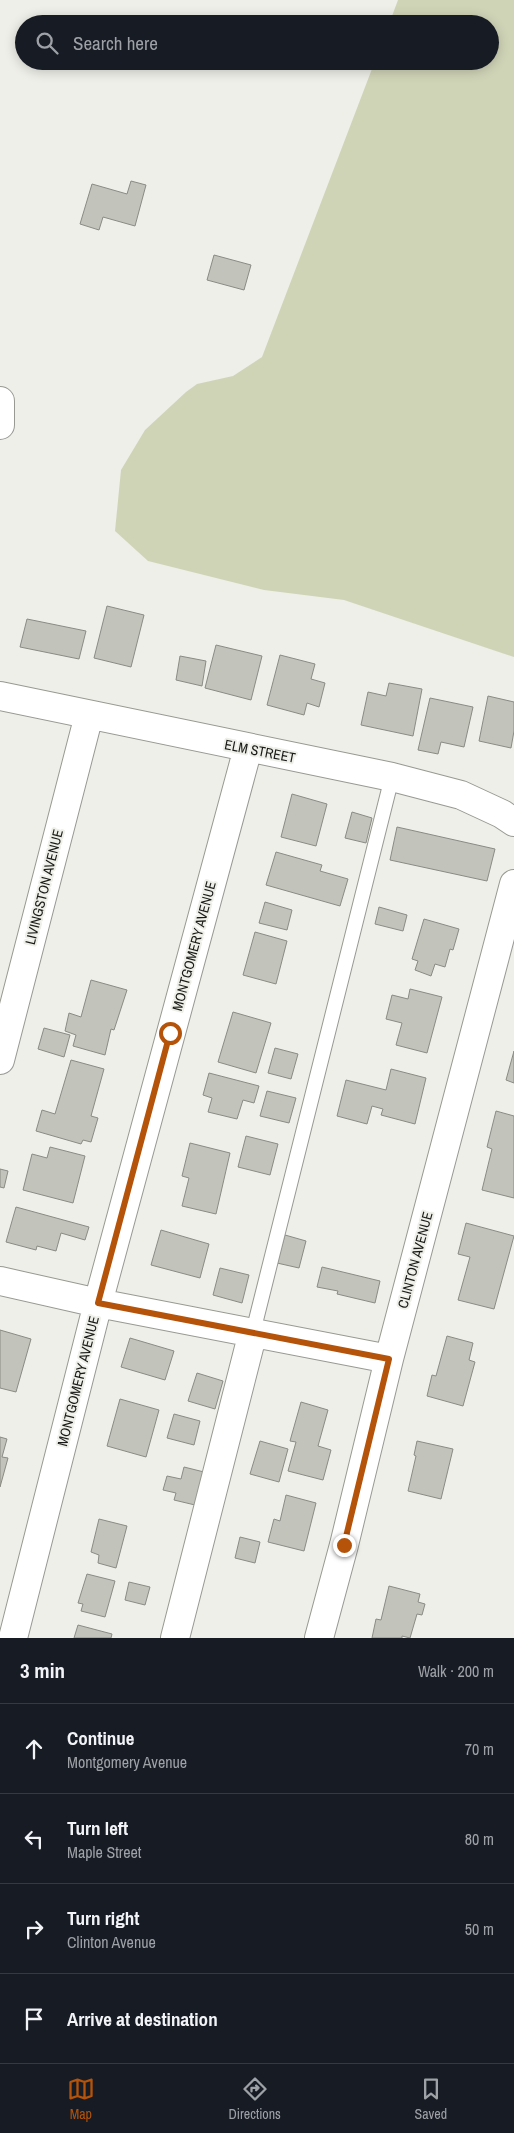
<!DOCTYPE html>
<html lang="en">
<head>
<meta charset="utf-8">
<style>
  body { margin:0; font-family:"Archivo Narrow",sans-serif; background:#20242c; color:#f1f3f6 }
  .stop { position:absolute; width:15px; height:15px; margin:-11px; border:4px solid #b45309; border-radius:50%; background:#fff }
  .stop.end { background:#b45309; border-color:#fff; box-shadow:0 1px 5px #0008 }
  .list { margin:0; padding:0; list-style:none }
  h2 { display:flex; justify-content:space-between; align-items:center; height:65px; margin:0; padding:0 20px; font-size:21px }
  h2 small { font-size:16px; font-weight:400; color:#9ea1a6 }
  .list li { display:grid; grid-template-columns:32px 1fr auto; gap:15px; align-items:center; box-sizing:border-box; height:90px; padding:0 20px; border-top:1px solid #363941 }
  .list b { display:block; font-size:19px; white-space:nowrap }
  .list p { margin:0; font-size:16px; white-space:nowrap; color:#9ea1a6 }
  .list em { font-size:16px; font-style:normal; color:#9ea1a6 }
  .icon { flex:none; width:28px; height:28px; fill:none; stroke:currentColor; stroke-width:2; stroke-linecap:round; stroke-linejoin:round }
  .map { position:relative; flex:none; width:514px; height:1638px; overflow:hidden }
  .search { position:absolute; background:#171b24; box-shadow:0 2px 12px #0003; left:15px; right:15px; top:15px; height:55px; display:flex; align-items:center; gap:12px; box-sizing:border-box; padding:0 18px; border-radius:28px; color:#9ea1a6; font-size:19px }
  .sheet { height:425px; background:#171b24 }
  nav { display:flex; justify-content:space-around; align-items:center; box-sizing:border-box; height:70px; border-top:1px solid #363941; background:#171b24; font-size:14px; color:#9ea1a6 }
  nav a { display:grid; justify-items:center; gap:2px }
  nav .on { color:#b45309 }
  .map>svg:first-child { display:block }
</style>
</head>
<body>
<div class="map">
<svg width="514" height="1638" viewBox="0 0 514 1638">
  <rect width="100%" height="100%" fill="#eeefe8"/>
  <!-- green -->
  <path fill="#d0d4b7" d="M398,0h116v657l-170,-57 -80,-10 -116,-29 -33,-30 6,-61 24,-40 41,-38 11,-8 36,-8 29,-19 113,-296h115v-37h-101z"/>
  <!-- building -->
  <path fill="#c2c4bc" stroke="#8a8b84" d="M131,181l15,4 -11,41 -32,-9 -4,13 -19,-6 12,-40 35,10z
    M214,255l37,10 -7,25 -37,-10z
    M107,606l37,9 -13,52 -37,-9z
    M27,619l59,12 -7,28 -59,-12z
    M216,645l46,11 -11,44 -46,-12z
    M280,655l35,9 -4,15 14,4 -6,24 -12,-4 -3,12 -37,-10z
    M180,656l26,5 -4,25 -26,-6z
    M389,683l33,6 -9,47 -52,-11 7,-33 18,4z
    M488,696l26,6v29l-3,17 -32,-7z
    M430,698l43,9 -9,40 -23,-5 -3,12 -20,-4z
    M292,794l35,10 -11,42 -35,-9z
    M352,812l20,6 -6,25 -21,-5z
    M397,827l98,22 -8,32 -97,-21z
    M276,852l46,13 -2,6 28,8 -8,27 -74,-21z
    M265,902l27,8 -5,20 -28,-7z
    M379,907l28,8 -4,16 -28,-7z
    M424,919l35,10 -6,21 -3,-1 -5,18 -10,-3 -4,12 -16,-6 3,-9 -6,-2z
    M255,932l32,9 -11,43 -33,-9z
    M91,980l36,10 -13,40 -3,-1 -6,26 -32,-9 3,-11 -11,-4 4,-18 12,4z
    M410,989l32,8 -15,56 -31,-8 6,-22 -16,-4 6,-24 16,4z
    M233,1012l38,11 -15,50 -38,-11z
    M44,1028l26,7 -6,22 -26,-8z
    M275,1048l23,6 -7,25 -23,-6z
    M514,1051v32l-8,-3z
    M71,1060l33,9 -13,47 7,2 -7,24 -8,-2 -2,4 -45,-13 6,-21 13,4z
    M391,1069l35,9 -11,46 -34,-9 2,-6 -11,-3 -5,18 -30,-8 9,-36 40,10z
    M209,1073l50,13 -5,17 -11,-3 -6,19 -29,-7 4,-14 -9,-3z
    M267,1091l29,7 -7,25 -29,-7z
    M496,1111l18,5v82l-32,-8 10,-41 -5,-2z
    M246,1136l32,8 -8,31 -32,-8z
    M190,1143l40,10 -14,61 -34,-8 7,-28 -7,-2z
    M50,1147l35,9 -12,47 -50,-13 9,-36 15,4z
    M0,1169l8,2 -4,17 -4,-1z
    M16,1207l73,20 -4,13 -24,-7 -5,18 -19,-5 -1,4 -30,-8z
    M466,1223l48,13 -20,73 -36,-9 12,-43 -12,-3z
    M161,1230l48,14 -9,34 -49,-13z
    M285,1235l21,6 -7,27 -22,-5z
    M322,1267l58,14 -5,22 -38,-9 1,-3 -21,-4z
    M220,1268l29,7 -7,28 -29,-8z
    M0,1330l31,9 -15,53 -16,-4z
    M447,1336l26,7 -4,17 6,2 -12,44 -36,-10 5,-21 4,1z
    M130,1338l44,13 -9,29 -44,-13z
    M197,1373l26,8 -8,28 -27,-8z
    M120,1399l39,11 -13,47 -39,-11z
    M301,1402l27,8 -10,36 13,4 -8,30 -35,-9 8,-29 -6,-1z
    M174,1414l26,7 -6,24 -27,-7z
    M0,1437l7,2 -5,18 6,1 -8,29z
    M260,1441l28,8 -9,33 -29,-8z
    M417,1441l36,8 -12,50 -33,-8 8,-35 -2,-1z
    M184,1467l20,5 -9,33 -21,-5 2,-7 -13,-3 4,-14 14,3z
    M286,1495l30,8 -12,48 -36,-9 6,-23 6,2z
    M99,1519l28,7 -11,42 -18,-5 1,-8 -8,-3z
    M240,1537l20,5 -5,21 -20,-5z
    M87,1574l28,7 -10,36 -24,-6 2,-7 -5,-1z
    M129,1582l21,5 -5,18 -20,-5z
    M389,1586l31,8 -2,8 7,2 -3,11 -5,-1 -7,24 -8,-2v2h-30l4,-19 5,1z
    M78,1625l34,9 -1,4h-37z"/>
  <g fill="none" stroke-linecap="round" stroke-linejoin="round">
    <defs>
      <path id="service" d="M253,1332l139,-555"/>
      <path id="minor" d="M0,401v24
        M0,696l392,81 69,18 41,19 12,8
        M0,1060l89,-345
        M0,1281l98,22 291,56
        M13,1638l85,-335 150,-555
        M175,1638l78,-306
        M319,1638l25,-93 45,-186 125,-475"/>
    </defs>
    <!-- service casing -->
    <use href="#service" stroke="#989992" stroke-width="16"/>
    <!-- minor casing -->
    <use href="#minor" stroke="#989992" stroke-width="30"/>
    <!-- service -->
    <use href="#service" stroke="#fff" stroke-width="14"/>
    <!-- minor -->
    <use href="#minor" stroke="#fff" stroke-width="28"/>
  </g>
  <g fill="none" stroke-linecap="round" stroke-linejoin="round">
    <!-- route -->
    <path stroke="#b45309" stroke-width="6" d="M170,1033l-72,270 291,56 -45,186"/>
  </g>
  <g text-anchor="middle" stroke-width="4" stroke-linejoin="round" paint-order="stroke">
    <!-- street labels -->
    <g font-size="14" fill="#191917" stroke="#eeefe8">
      <text transform="translate(260 751) rotate(11)" y="5">ELM STREET</text>
      <text transform="translate(44 887) rotate(-76)" y="5">LIVINGSTON AVENUE</text>
      <text transform="translate(194 946) rotate(-75)" y="5">MONTGOMERY AVENUE</text>
      <text transform="translate(415 1260) rotate(-75)" y="5">CLINTON AVENUE</text>
      <text transform="translate(78 1381) rotate(-76)" y="5">MONTGOMERY AVENUE</text>
    </g>
  </g>
</svg>
<div class="stop" style="left:170px;top:1033px"></div>
<div class="stop end" style="left:344px;top:1545px"></div>
<div class="search"><svg class="icon" aria-label="search" viewBox="0 0 24 24"><circle cx="10" cy="10" r="6"/><path d="M15 15l6 6"/></svg>Search here</div>
</div>
<section class="sheet">
<h2>3 min<small>Walk · 200 m</small></h2>
<ul class="list">
<li><svg class="icon" aria-label="ahead" viewBox="0 0 24 24"><path d="M12 20V5M6 11l6-6 6 6"/></svg><div><b>Continue</b><p>Montgomery Avenue</p></div><em>70 m</em></li>
<li><svg class="icon" aria-label="left" viewBox="0 0 24 24"><path d="M17 20v-9H6M10 6l-5 5 5 5"/></svg><div><b>Turn left</b><p>Maple Street</p></div><em>80 m</em></li>
<li><svg class="icon" aria-label="right" viewBox="0 0 24 24"><path d="M7 20v-9h11M14 6l5 5-5 5"/></svg><div><b>Turn right</b><p>Clinton Avenue</p></div><em>50 m</em></li>
<li><svg class="icon" aria-label="arrive" viewBox="0 0 24 24"><path d="M6 21V4h12l-3 4 3 4H6"/></svg><div><b>Arrive at destination</b></div></li>
</ul>
</section>
<nav>
<a class="on"><svg class="icon" aria-label="map" viewBox="0 0 24 24"><path d="M3 6l6-2 6 2 6-2v14l-6 2-6-2-6 2zM9 4v14M15 6v14"/></svg>Map</a>
<a><svg class="icon" aria-label="directions" viewBox="0 0 24 24"><path d="M12 3l9 9-9 9-9-9zM9 14v-3h6M13 9l2 2-2 2"/></svg>Directions</a>
<a><svg class="icon" aria-label="saved" viewBox="0 0 24 24"><path d="M7 4h10v16l-5-4-5 4z"/></svg>Saved</a>
</nav>
</body>
</html>
